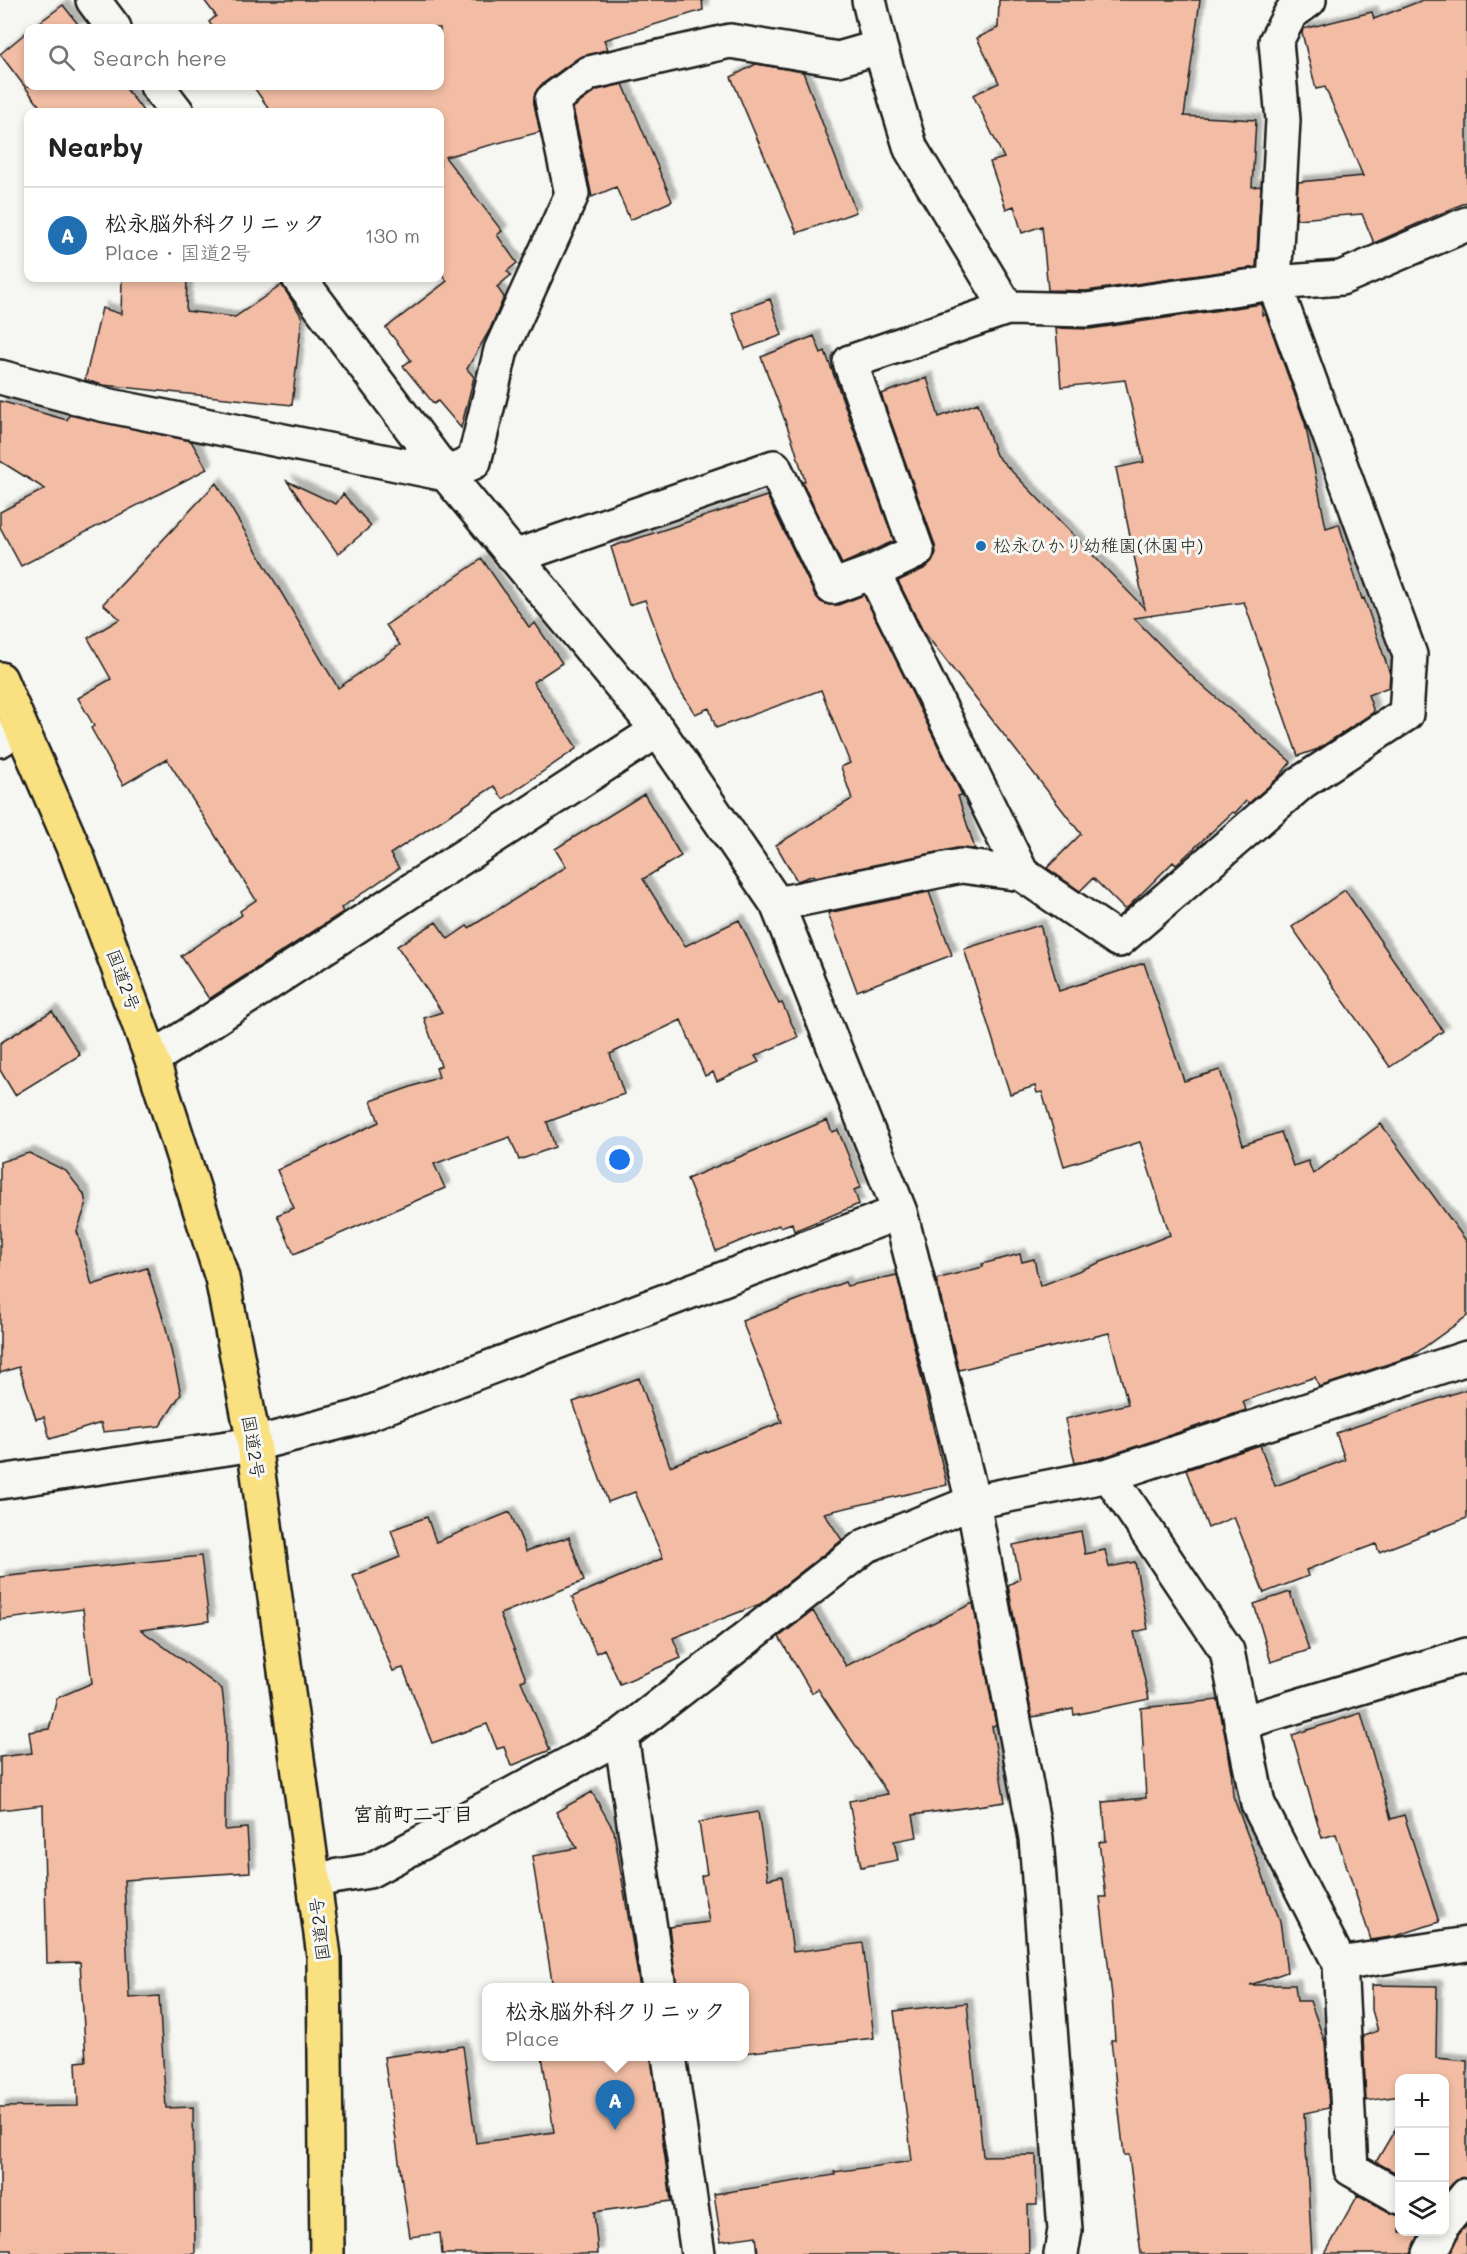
<!DOCTYPE html>
<html lang="en">
<head>
<meta charset="utf-8">
<style>
  body { margin:0; font-family:Mali,"Klee One",sans-serif; background:#f6f6f6; color:#222 }
  .controls { position:absolute; right:18px; bottom:18px; display:grid; overflow:hidden; border-radius:12px; box-shadow:0 3px 9px #0003 }
  .controls button { width:54px; height:54px; display:grid; place-items:center; padding:0; border:0; border-bottom:2px solid #e0e0e0; background:#fff; color:#222; font:30px sans-serif }
  .you { position:absolute; left:620px; top:1160px; width:21px; height:21px; margin:-15px; border:4px solid #fff; border-radius:50%; background:#1a73e8; box-shadow:0 0 0 9px #1a73e833 }
  .badge { display:grid; place-items:center; width:39px; height:39px; border-radius:50%; background:#1f6fb2; color:#fff; font-size:20px; font-weight:700 }
  .pin { position:absolute; translate:-50% -50px; filter:drop-shadow(0 2px 3px #0008) }
  .pin::after { content:''; position:absolute; top:32px; width:21px; height:18px; background:inherit; clip-path:polygon(0 0,100% 0,50% 100%) }
  .popup { position:absolute; left:482px; top:1983px; width:267px; height:78px; box-sizing:border-box; display:grid; place-content:center; border-radius:12px; background:#fff; filter:drop-shadow(0 2px 4px #0005); font-size:20px; white-space:nowrap; color:#767676 }
  .popup b { font-size:22px; color:#222 }
  .popup::after { content:''; position:absolute; left:50%; top:100%; margin-left:-12px; border:12px solid transparent; border-top-color:#fff }
  .list { margin:0; padding:0; list-style:none }
  h2 { display:flex; justify-content:space-between; align-items:center; height:78px; margin:0; padding:0 24px; font-size:26px }
  h2 small { font-size:20px; font-weight:400; color:#767676 }
  .list li { display:grid; grid-template-columns:39px 1fr auto; gap:18px; align-items:center; box-sizing:border-box; height:96px; padding:0 24px; border-top:2px solid #e0e0e0 }
  .list b { display:block; font-size:22px; white-space:nowrap }
  .list p { margin:0; font-size:20px; white-space:nowrap; color:#767676 }
  .list em { font-size:20px; font-style:normal; color:#767676 }
  .icon { flex:none; width:33px; height:33px; fill:none; stroke:currentColor; stroke-width:2; stroke-linecap:round; stroke-linejoin:round }
  .map { position:relative; flex:none; width:1467px; height:2254px; overflow:hidden }
  .search { position:absolute; background:#fff; box-shadow:0 3px 9px #0003; left:24px; top:24px; width:420px; height:66px; display:flex; align-items:center; gap:15px; box-sizing:border-box; padding:0 21px; border-radius:12px; color:#767676; font-size:22px }
  .panel { position:absolute; background:#fff; box-shadow:0 3px 9px #0003; left:24px; top:108px; width:420px; height:174px; border-radius:12px }
  .map>svg:first-child { display:block }
</style>
</head>
<body>
<div class="map">
<svg width="1467" height="2254" viewBox="0 0 1467 2254">
  <defs>
    <filter id="shadow"><feDropShadow dx="5.5" dy="-5.5" stdDeviation="1.5" flood-color="#0004"/></filter>
  </defs>
  <rect width="100%" height="100%" fill="#f6f6f2"/>
  <filter id="ink" filterUnits="userSpaceOnUse"><feTurbulence type="fractalNoise" baseFrequency=".0167" numOctaves="2"/><feDisplacementMap in="SourceGraphic" scale="12" xChannelSelector="R" yChannelSelector="G"/><feConvolveMatrix kernelMatrix="1 2 1 2 8 2 1 2 1" color-interpolation-filters="sRGB"/></filter>
  <g filter="url(#ink)">
    <!-- building -->
    <path fill="#f2bda4" stroke="#1c1c1c" stroke-width="1.5" filter="url(#shadow)" d="M204,0h498l1,10 -99,30 4,9 -30,9 -37,27 -6,8 -1,10 6,29 -95,25 57,74 -5,4 20,28 -10,8 4,4 -14,12 7,10 -14,32 -23,40 7,8 -13,51 -23,-27 -4,3 -31,-38 8,-6 -25,-32 61,-47 -7,-10v-159h-169l-18,-26h187v-58h-227l-4,-6 7,-6z
      M999,0h201l-16,116 72,4 -4,67 9,-1 -5,81 -170,24 -38,-1 -6,-64 -20,7 -8,-27 -8,3 -16,-47 14,-4 -31,-63 26,-12 -22,-45 21,-10z
      M1423,0h44v202l-93,41 -12,-29 -66,5 2,-37 65,-6 -38,-89 -9,2 -14,-56 1,-4 69,-17 2,7z
      M63,5l18,23h-49z
      M28,31v55h96l20,26h-100l-44,-58z
      M756,64l47,8 53,140 -59,21 -66,-156z
      M623,84l49,117 -42,19 -14,-33 -24,10 -19,-89 24,-18z
      M122,278h65l-1,33 49,6 47,-32 20,32 -10,88 -189,-20 -18,-5 17,-72 19,6z
      M770,299l12,36 -37,14 -13,-36z
      M1262,304v11h4l39,108 21,105 13,-4 23,75 2,-1 26,76 -1,13 -21,8 6,17 -56,37 -20,7 -54,-154 -110,16 56,57 101,87 -14,17 -28,24 -3,-2 -11,12 -2,-1 -57,53 -3,-3 -48,48 -32,-32 -13,13 -33,-23 34,-34 -158,-203 -25,-50 28,-13 6,-6 4,-9 -1,-8 -54,-151 46,-16 12,39 39,-14 18,52 149,154 -29,-141 28,-6 -19,-82 -64,7 -5,-59 34,1z
      M814,336l7,17 4,-2 69,190 -52,23 -40,-82 3,-1 -12,-39 -32,-85z
      M0,401l67,19 2,-5 122,26 16,28 -186,97 -21,-39v-15l45,-23 -45,-28z
      M287,481l49,23 7,-10 28,32 -33,28z
      M216,483l122,205 62,-43 -14,-20 96,-66 47,68 6,-4 27,40 -29,19 44,66 -74,51 -9,-13 -104,68 9,14 -58,40 2,4 -134,87 -28,-43 61,-41 -2,-4 16,-11 -89,-141 -44,26 -32,-57 3,-2 -16,-28 33,-19 -23,-41 32,-19 -17,-15z
      M767,496l48,99 6,7 8,3h9l26,-10 98,200 -4,1 17,53 -18,-1 -142,29 -1,-2 -17,6 -21,-36 76,-46 -11,-32 9,-4 -29,-73 -105,38 -7,-20 -14,6 -20,-32 -30,-82 -16,5 -18,-58z
      M644,794l37,62 -38,23 42,67 54,-26 40,84 3,-1 16,34 -43,19 4,6 -42,19 -4,-9 -8,4 -24,-56 -71,34 14,40 -77,28 8,25 -36,13 -9,-23 -76,27 11,24 -151,66 -17,-39 17,-7 -17,-38 102,-48 -8,-21 68,-24 -3,-9 5,-2 -17,-48 18,-6 -45,-66 39,-24 12,17 19,-13 2,2 97,-61 -11,-18z
      M1345,890l98,141 -53,36 -98,-140z
      M929,892l23,63 -95,36 -29,-78z
      M1040,925l19,66 85,-28 40,118 36,-11 23,75 38,-13 12,34 15,-5 5,13 68,-50 86,118v74l-55,40 -93,31 -4,-10 -72,24 3,9 -142,47 -29,6 -10,-44 63,-15 -19,-71 -150,37 -23,-91 47,-12 -1,-3 38,-10 2,8 12,-3 6,27 130,-51 -30,-93 -76,24 -22,-74 -5,1 -2,-7 -25,8 -46,-145z
      M52,1011l28,44 -65,40 -15,-25v-27z
      M827,1120l5,12 6,-2 23,57 -7,3 5,14 -65,27 -2,-8 -12,4 -1,-2 -63,26 -29,-72z
      M29,1153l37,18 18,23 2,11 -9,26 15,54 55,-17 19,60 15,66 -21,32 -57,6 -2,-9 -51,16 -6,-22 -8,2 -17,-52 -19,6v-211z
      M897,1275l50,210 -123,28 18,27 -82,64 -87,34 8,20 -61,26 -16,-35 -8,4 -24,-56 91,-39 -28,-66 -27,10 -35,-100 66,-24 31,88 112,-44 -40,-101 103,-39 2,4z
      M1467,1389v129l-88,34 -3,-8 -70,26 2,6 -44,17 -30,-76 -26,11 -22,-58 74,-25 15,41 70,-26 -9,-27z
      M510,1512l16,39 43,-14 15,44 -84,33 26,65 -5,2 29,69 -39,16 -7,-19 -7,2 -10,-25 -55,19 -29,-75 -10,3 -40,-95 47,-19 -9,-27 36,-13 9,25z
      M1081,1531l4,23 20,-4 4,17 26,-5 13,67 -14,3 15,67 -75,16 -1,-6 -41,8 -24,-132 12,-6 -7,-34z
      M201,1556l8,65 -68,9 81,59 4,34 -1,107 22,-2 3,44 -126,8 5,118 30,-2 7,112 27,-1 2,147h-184v-4h-11v-143l78,-1 -2,-44 10,-1 -6,-99 -33,1 -4,-158 -43,5v-53l32,-4 -3,-21 20,-3 8,-31 35,-15 -9,-74 -83,11v-43z
      M1290,1592l19,58 -38,12 -17,-58z
      M973,1603l23,122 -4,1 13,76 -92,13 4,22 -23,4 4,19 -37,7 -12,-66 39,-7 -70,-105 -6,4 -33,-56 34,-26 33,55z
      M1218,1700l13,67 2,29 47,125 7,51 -37,13h45l2,16h13l15,41 4,66 -25,5 8,141h-171l-12,-99h-5l-13,-115h4l-3,-44 -12,-99h6l-7,-55 7,-1 -3,-39 43,-4 -5,-90z
      M1361,1713l30,106 13,-4 35,107 -43,14 -25,4 -35,-106 -14,4 -30,-103z
      M592,1792l22,39 26,157h-87l-21,-132 45,-8 -21,-36z
      M758,1812l10,67 14,-3 11,76 70,-9 11,95 -130,15v-65h-67l-8,-61 40,-5 -8,-46 6,-2 -8,-52z
      M1372,1985l65,1 -1,72 31,3v116l-7,1 -7,5 -9,10v-114h-44v17l-34,5 -3,-65 15,-5 -6,-21z
      M967,2003l16,153 53,-1 1,50h-9l1,49h-271l-2,-18 -35,5 -7,-47 121,-19 -1,-3 78,-11 -18,-150z
      M463,2046l13,97 78,-11 -12,-76h109l20,145 -77,11 4,42h-156l-2,-21 -30,4 -26,-180z
      M1400,2121v54l-24,-13z
      M1358,2195l33,18 9,3v16h20l-9,22h-86z
      M1467,2225v29h-16l8,-20z"/>
    <g fill="none" stroke-linecap="round" stroke-linejoin="round">
      <defs>
        <path id="street" d="M93,0l21,28
          M869,0l11,47 31,102 96,159 80,2 187,-27 67,-5 126,-54
          M157,86l20,26
          M299,278l147,196 212,256 119,174 123,308 73,290 63,336 29,392 -4,24
          M0,377l101,27 345,70 28,-12 27,-112 71,-156 -20,-94 37,-27 141,-32 108,18 42,-12
          M514,557l260,-90 58,120 41,-15 44,-21 -67,-189 157,-54
          M873,572l149,302
          M0,740l20,-14
          M777,904l184,-38 61,8 97,66 183,-158 104,-68 4,-59 -136,-372 9,-163 -7,-79 15,-28 18,-13
          M152,1059l506,-329
          M254,1444l102,-26 544,-206
          M1109,1475l118,176 31,153 82,160 127,-20
          M1241,1723l226,-68
          M621,1736l38,252
          M314,1880l55,-9 252,-135 244,-190 108,-44 136,-27 358,-117
          M1340,1964l11,205 49,28
          M669,2056l29,198
          M1444,2223l23,-28
          M1430,2254l11,-22"/>
        <path id="secondary" d="M0,1482l254,-38"/>
        <path id="highway" d="M0,679l77,177 75,203 70,219 32,166 70,512 3,298"/>
      </defs>
      <!-- street casing -->
      <use href="#street" stroke="#1c1c1c" stroke-width="38"/>
      <!-- secondary casing -->
      <use href="#secondary" stroke="#1c1c1c" stroke-width="38"/>
      <!-- highway casing -->
      <use href="#highway" stroke="#1c1c1c" stroke-width="38"/>
      <!-- street -->
      <use href="#street" stroke="#f6f6f2" stroke-width="33"/>
      <!-- secondary -->
      <use href="#secondary" stroke="#f6f6f2" stroke-width="33"/>
      <!-- highway -->
      <use href="#highway" stroke="#f9e181" stroke-width="33"/>
    </g>
  </g>
  <!-- markers -->
  <circle fill="#1f6fb2" stroke="#f6f6f2" stroke-width="2" cx="981" cy="546" r="6"/>
  <g text-anchor="middle" stroke-width="6" stroke-linejoin="round" paint-order="stroke">
    <!-- poi labels -->
    <g font-size="18" fill="#1c1c1c" stroke="#f6f6f2" text-anchor="start">
      <text x="993" y="552">松永ひかり幼稚園(休園中)</text>
    </g>
    <!-- street labels -->
    <g font-size="18" fill="#1c1c1c" stroke="#f6f6f2">
      <text transform="translate(123 980) rotate(70)" y="6">国道2号</text>
      <text transform="translate(253 1447) rotate(81)" y="6">国道2号</text>
      <text transform="translate(320 1929) rotate(-97)" y="6">国道2号</text>
    </g>
    <!-- neighbourhood labels -->
    <g font-size="20" font-weight="bold" fill="#1c1c1c" stroke="#f6f6f2">
      <text x="413" y="1821">宮前町二丁目</text>
    </g>
  </g>
</svg>
<div class="controls">
<button>+</button>
<button>−</button>
<button><svg class="icon" aria-label="layers" viewBox="0 0 24 24"><path d="M12 4l9 5-9 5-9-5zM3 14l9 5 9-5"/></svg></button>
</div>
<div class="you"></div>
<div class="pin badge" style="left:615px;top:2130px">A</div>
<div class="popup"><b>松永脳外科クリニック</b>Place</div>
<div class="search"><svg class="icon" aria-label="search" viewBox="0 0 24 24"><circle cx="10" cy="10" r="6"/><path d="M15 15l6 6"/></svg>Search here</div>
<section class="panel">
<h2>Nearby<small></small></h2>
<ul class="list">
<li><span class="badge">A</span><div><b>松永脳外科クリニック</b><p>Place · 国道2号</p></div><em>130 m</em></li>
</ul>
</section>
</div>
</body>
</html>
